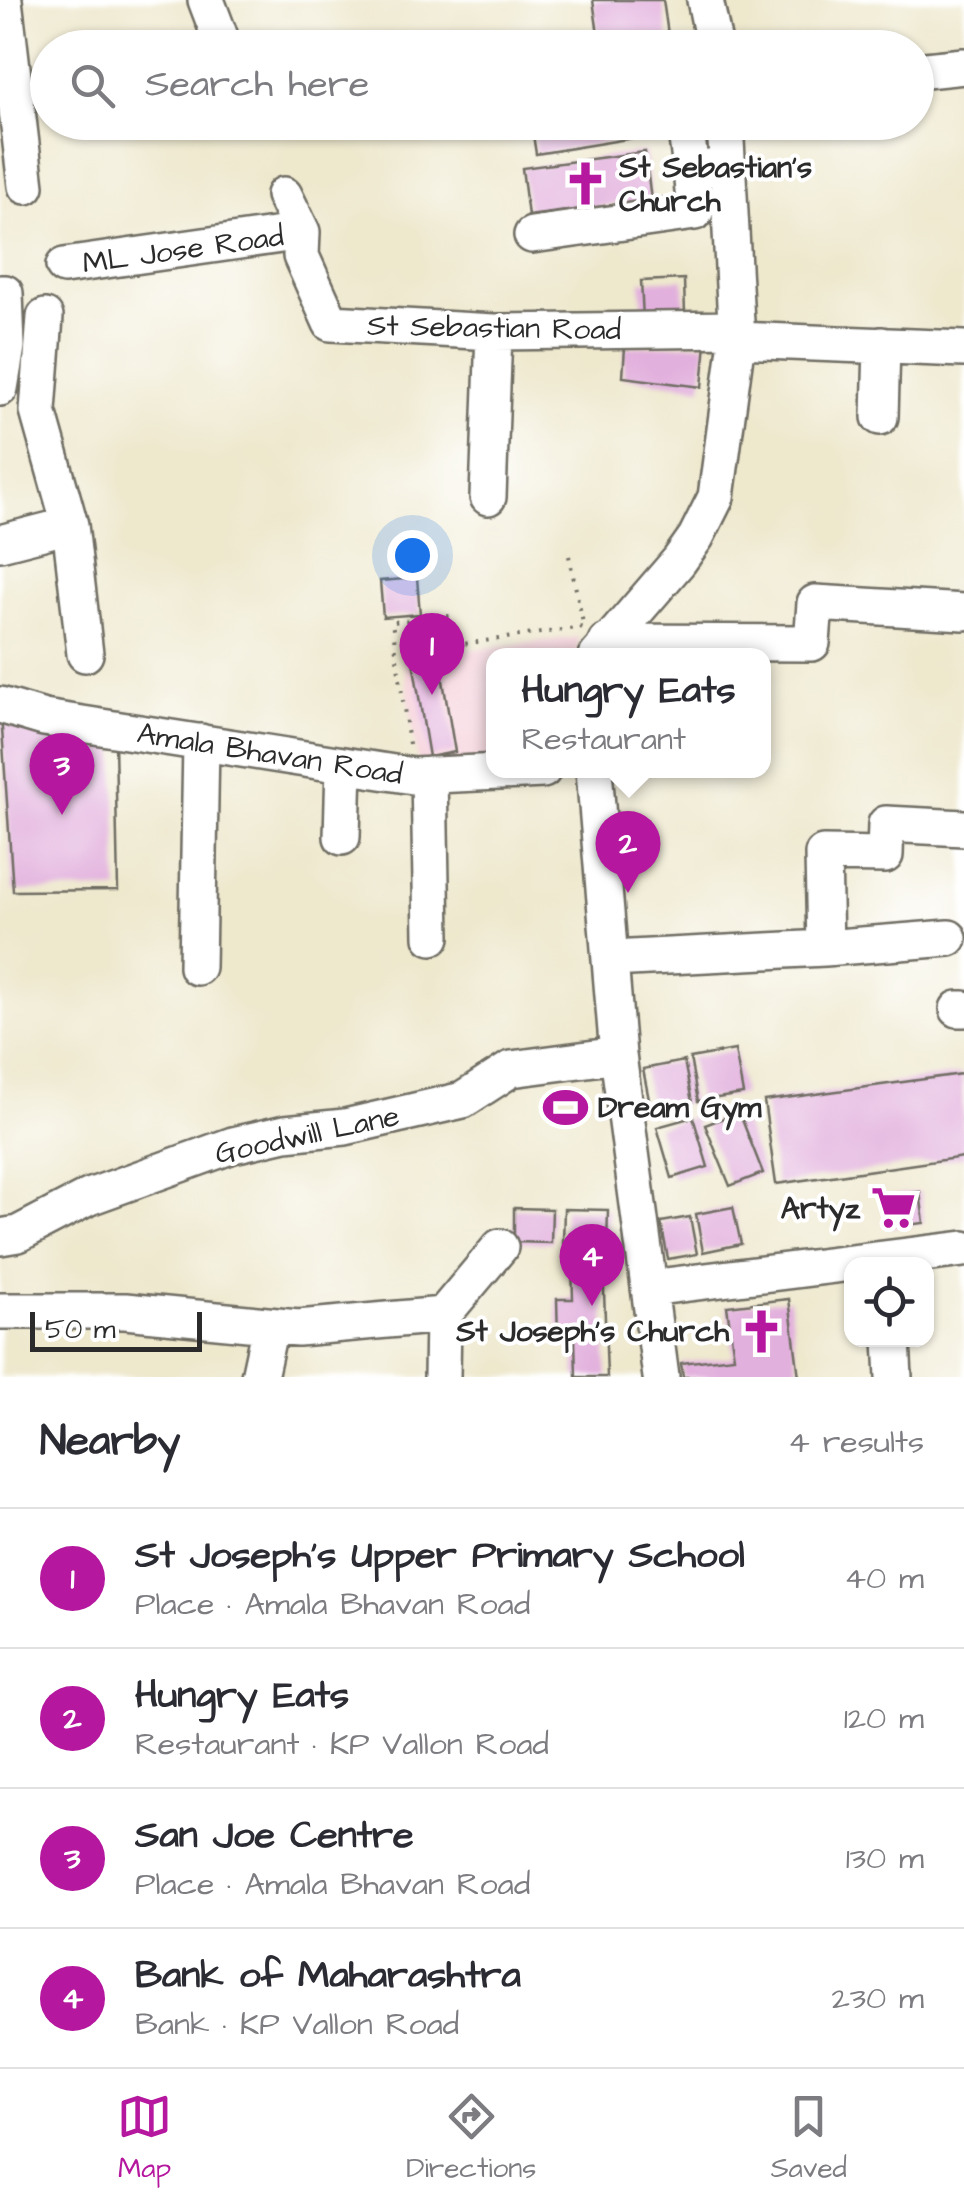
<!DOCTYPE html>
<html lang="en">
<head>
<meta charset="utf-8">
<style>
  body { margin:0; font-family:"Architects Daughter",sans-serif; background:#f2f2f3; color:#2b2b33 }
  .controls { position:absolute; right:30px; bottom:30px; display:grid; overflow:hidden; border-radius:20px; box-shadow:0 2px 8px #0004 }
  .controls button { width:90px; height:90px; display:grid; place-items:center; padding:0; border:0; border-bottom:2px solid #e1e1e2; background:#fff; color:#2b2b33; font:50px sans-serif }
  .scale { position:absolute; left:30px; bottom:25px; width:172px; box-sizing:border-box; padding-left:10px; border:5px solid #2b2b2b; border-top:0; font-size:28px; line-height:35px; white-space:nowrap; color:#2b2b2b; -webkit-text-stroke:8px #fff; paint-order:stroke }
  .you { position:absolute; left:412px; top:555px; width:35px; height:35px; margin:-25px; border:8px solid #fff; border-radius:50%; background:#1a73e8; box-shadow:0 0 0 15px #1a73e833 }
  .badge { display:grid; place-items:center; width:65px; height:65px; border-radius:50%; background:#b5179e; color:#fff; font-size:32px; font-weight:700 }
  .pin { position:absolute; translate:-50% -82px; filter:drop-shadow(0 2px 5px #0008) }
  .pin::after { content:''; position:absolute; top:52px; width:35px; height:30px; background:inherit; clip-path:polygon(0 0,100% 0,50% 100%) }
  .popup { position:absolute; left:486px; top:648px; width:285px; height:130px; box-sizing:border-box; display:grid; place-content:center; border-radius:20px; background:#fff; filter:drop-shadow(0 2px 8px #0005); font-size:32px; white-space:nowrap; color:#7c7c81 }
  .popup b { font-size:38px; color:#2b2b33 }
  .popup::after { content:''; position:absolute; left:50%; top:100%; margin-left:-20px; border:20px solid transparent; border-top-color:#fff }
  .list { margin:0; padding:0; list-style:none }
  h2 { display:flex; justify-content:space-between; align-items:center; height:130px; margin:0; padding:0 40px; font-size:42px }
  h2 small { font-size:32px; font-weight:400; color:#7c7c81 }
  .list li { display:grid; grid-template-columns:65px 1fr auto; gap:30px; align-items:center; box-sizing:border-box; height:140px; padding:0 40px; border-top:2px solid #e1e1e2 }
  .list b { display:block; font-size:38px; white-space:nowrap }
  .list p { margin:0; font-size:32px; white-space:nowrap; color:#7c7c81 }
  .list em { font-size:32px; font-style:normal; color:#7c7c81 }
  .icon { flex:none; width:55px; height:55px; fill:none; stroke:currentColor; stroke-width:2; stroke-linecap:round; stroke-linejoin:round }
  .map { position:relative; flex:none; width:964px; height:1377px; overflow:hidden }
  .search { position:absolute; background:#fff; box-shadow:0 2px 8px #0004; left:30px; right:30px; top:30px; height:110px; display:flex; align-items:center; gap:25px; box-sizing:border-box; padding:0 35px; border-radius:55px; color:#7c7c81; font-size:38px }
  .sheet { height:690px; background:#fff }
  nav { display:flex; justify-content:space-around; align-items:center; box-sizing:border-box; height:140px; border-top:2px solid #e1e1e2; background:#fff; font-size:28px; color:#7c7c81 }
  nav a { display:grid; justify-items:center; gap:5px }
  nav .on { color:#b5179e }
  .map>svg:first-child { display:block }
</style>
</head>
<body>
<div class="map">
<svg width="964" height="1377" viewBox="0 0 964 1377">
  <rect width="100%" height="100%" fill="#fff"/>
  <filter id="ink" filterUnits="userSpaceOnUse"><feTurbulence type="fractalNoise" baseFrequency=".01" numOctaves="2"/><feDisplacementMap in="SourceGraphic" scale="20" xChannelSelector="R" yChannelSelector="G"/><feConvolveMatrix kernelMatrix="1 2 1 2 8 2 1 2 1" color-interpolation-filters="sRGB"/></filter>
  <filter id="wash" filterUnits="userSpaceOnUse"><feTurbulence type="fractalNoise" baseFrequency=".0048" numOctaves="4" result="noise"/><feDisplacementMap in="SourceGraphic" scale="40" xChannelSelector="R" yChannelSelector="G"/><feGaussianBlur stdDeviation="2.25" result="paint"/><feColorMatrix in="noise" values="0 0 0 0 0 0 0 0 0 0 0 0 0 0 0 0 0 1.4 0 .05"/><feComposite in="paint" operator="in"/></filter>
  <g filter="url(#wash)">
    <rect width="100%" height="100%" fill="#eee8cd"/>
    <!-- built -->
    <path fill="#f5cfd9" d="M446,624l6,28 126,-15v18l-85,1v105l-75,4 -19,-136z"/>
    <g id="blocks">
      <!-- building -->
      <path fill="#e2b0dd" d="M593,0h70l7,48h-70z
        M531,122h143l2,9 -140,23z
        M645,152l6,48 -123,16 -6,-48z
        M684,279l1,37 -42,2 -2,-37z
        M706,343l-4,44 -79,-10 2,-30z
        M417,578l3,36 -37,3 -3,-36z
        M435,633l20,119 -26,5 -20,-120z
        M1,714l114,27 3,149 -105,1z
        M735,1050l8,44 -45,7 -8,-43z
        M684,1061l8,41 -41,8 -8,-41z
        M962,1074l2,83 -188,27 -12,-83z
        M739,1112l24,61 -33,13 -25,-61z
        M693,1117l15,50 -36,11 -15,-51z
        M920,1192l4,31 -36,4 -4,-31z
        M733,1207l8,37 -38,8 -7,-38z
        M514,1208l38,1 -1,34 -37,-1z
        M564,1209l44,1 -1,35 -44,-2z
        M690,1217l7,37 -29,5 -7,-37z
        M603,1262l4,115h-31l-1,-39 -17,1 -1,-40h16l-1,-36z
        M789,1299l10,78h-116l-2,-14 53,-6 -7,-51z"/>
    </g>
  </g>
  <g filter="url(#ink)">
    <use href="#blocks" fill-opacity="0" stroke="#6f6d64" stroke-width="2.5"/>
    <g fill="none" stroke-linecap="round" stroke-linejoin="round">
      <defs>
        <path id="minor" d="M4,0l22,186
          M206,0l14,37
          M705,0l10,48
          M916,71l48,-5
          M685,122l6,48
          M284,195l18,37 -1,24 30,67 163,9 242,-3
          M532,235l163,-23 -4,-42 38,-4
          M64,266l238,-34
          M0,293h5l2,53 -7,42
          M737,340l227,9
          M880,417l2,-72
          M488,497l6,-165
          M70,525l15,129
          M0,543l70,-18 -32,-114 7,-94
          M606,642l206,1 3,-40 149,9
          M597,656l82,-95 17,-24 20,-40 21,-157 -12,-218
          M0,705l44,13 369,58 130,-6
          M594,770l24,285 43,322
          M429,775l3,162
          M342,837l2,-72
          M825,948l124,-10
          M611,959l214,-11 -2,-94 62,1 1,-31 78,4
          M197,967l4,-225
          M958,1009h6
          M0,1237l18,-3 71,-37 144,-52 52,-12 60,-6 118,-27 48,-31 107,-14
          M649,1288l315,-39
          M0,1311h125l173,17 145,-13 -1,62
          M443,1315l57,-68
          M892,1340l2,37
          M259,1377l11,-51"/>
      </defs>
      <!-- minor casing -->
      <use href="#minor" stroke="#6f6d64" stroke-width="40"/>
      <!-- path -->
      <path stroke="#6f6d64" stroke-width="4" stroke-dasharray="2.5 8" stroke-linecap="butt" d="M569,556l14,67
        M409,744l-17,-122 58,-6 6,29 127,-18"/>
      <!-- minor -->
      <use href="#minor" stroke="#fff" stroke-width="35"/>
    </g>
  </g>
  <!-- icons -->
  <defs>
    <symbol id="church-bare" viewBox="-9 -9 18 18"><path d="M-1.2-6h2.4v3.5h3.3v2.4h-3.3V6h-2.4V-.1h-3.3v-2.4h3.3Z" fill="#b5179e" stroke="#fff" stroke-width="2.5" paint-order="stroke"/></symbol>
    <symbol id="stadium-bare" viewBox="-9 -9 18 18"><path d="M0-5a6.5 5 0 1 0 0 10a6.5 5 0 1 0 0-10ZM-3.5-1.8h7v3.6h-7Z" fill="#b5179e" stroke="#fff" stroke-width="2.5" paint-order="stroke"/></symbol>
    <symbol id="supermarket-bare" viewBox="-9 -9 18 18"><path d="M-6-5.5h2.5l.6 2H6L4.5 2H-2.5L-4.4-4H-6ZM-1.5 3.2a1.3 1.3 0 1 0 .1 0ZM3 3.2a1.3 1.3 0 1 0 .1 0Z" fill="#b5179e" stroke="#fff" stroke-width="2.5" paint-order="stroke"/></symbol>
  </defs>
  <g fill-rule="evenodd">
    <use href="#church-bare" x="554" y="152" width="63" height="63"/>
    <use href="#stadium-bare" x="534" y="1076" width="63" height="63"/>
    <use href="#supermarket-bare" x="862" y="1176" width="63" height="63"/>
    <use href="#church-bare" x="730" y="1300" width="63" height="63"/>
  </g>
  <g text-anchor="middle" stroke-width="8" stroke-linejoin="round" paint-order="stroke">
    <!-- poi labels -->
    <g font-size="30" font-weight="bold" fill="#2b2b2b" stroke="#fff" text-anchor="start">
      <text x="619" y="177">St Sebastian's<tspan x="619" dy="34">Church</tspan></text>
      <text x="598" y="1117">Dream Gym</text>
      <text x="860" y="1218" text-anchor="end">Artyz</text>
      <text x="729" y="1341" text-anchor="end">St Joseph's Church</text>
    </g>
    <!-- street labels -->
    <g font-size="30" fill="#2b2b2b" stroke="#fff">
      <text transform="translate(183 249) rotate(-8)" y="10">ML Jose Road</text>
      <text transform="translate(494 327) rotate(1)" y="10">St Sebastian Road</text>
      <text transform="translate(270 753) rotate(9)" y="10">Amala Bhavan Road</text>
      <text transform="translate(307 1134) rotate(-12)" y="10">Goodwill Lane</text>
    </g>
  </g>
</svg>
<div class="controls">
<button><svg class="icon" aria-label="locate" viewBox="0 0 24 24"><circle cx="12" cy="12" r="6"/><path d="M12 2v4M12 18v4M2 12h4M18 12h4"/></svg></button>
</div>
<div class="scale">50 m</div>
<div class="you"></div>
<div class="pin badge" style="left:432px;top:695px">1</div>
<div class="pin badge" style="left:628px;top:893px">2</div>
<div class="popup"><b>Hungry Eats</b>Restaurant</div>
<div class="pin badge" style="left:62px;top:815px">3</div>
<div class="pin badge" style="left:592px;top:1306px">4</div>
<div class="search"><svg class="icon" aria-label="search" viewBox="0 0 24 24"><circle cx="10" cy="10" r="6"/><path d="M15 15l6 6"/></svg>Search here</div>
</div>
<section class="sheet">
<h2>Nearby<small>4 results</small></h2>
<ul class="list">
<li><span class="badge">1</span><div><b>St Joseph's Upper Primary School</b><p>Place · Amala Bhavan Road</p></div><em>40 m</em></li>
<li><span class="badge">2</span><div><b>Hungry Eats</b><p>Restaurant · KP Vallon Road</p></div><em>120 m</em></li>
<li><span class="badge">3</span><div><b>San Joe Centre</b><p>Place · Amala Bhavan Road</p></div><em>130 m</em></li>
<li><span class="badge">4</span><div><b>Bank of Maharashtra</b><p>Bank · KP Vallon Road</p></div><em>230 m</em></li>
</ul>
</section>
<nav>
<a class="on"><svg class="icon" aria-label="map" viewBox="0 0 24 24"><path d="M3 6l6-2 6 2 6-2v14l-6 2-6-2-6 2zM9 4v14M15 6v14"/></svg>Map</a>
<a><svg class="icon" aria-label="directions" viewBox="0 0 24 24"><path d="M12 3l9 9-9 9-9-9zM9 14v-3h6M13 9l2 2-2 2"/></svg>Directions</a>
<a><svg class="icon" aria-label="saved" viewBox="0 0 24 24"><path d="M7 4h10v16l-5-4-5 4z"/></svg>Saved</a>
</nav>
</body>
</html>
